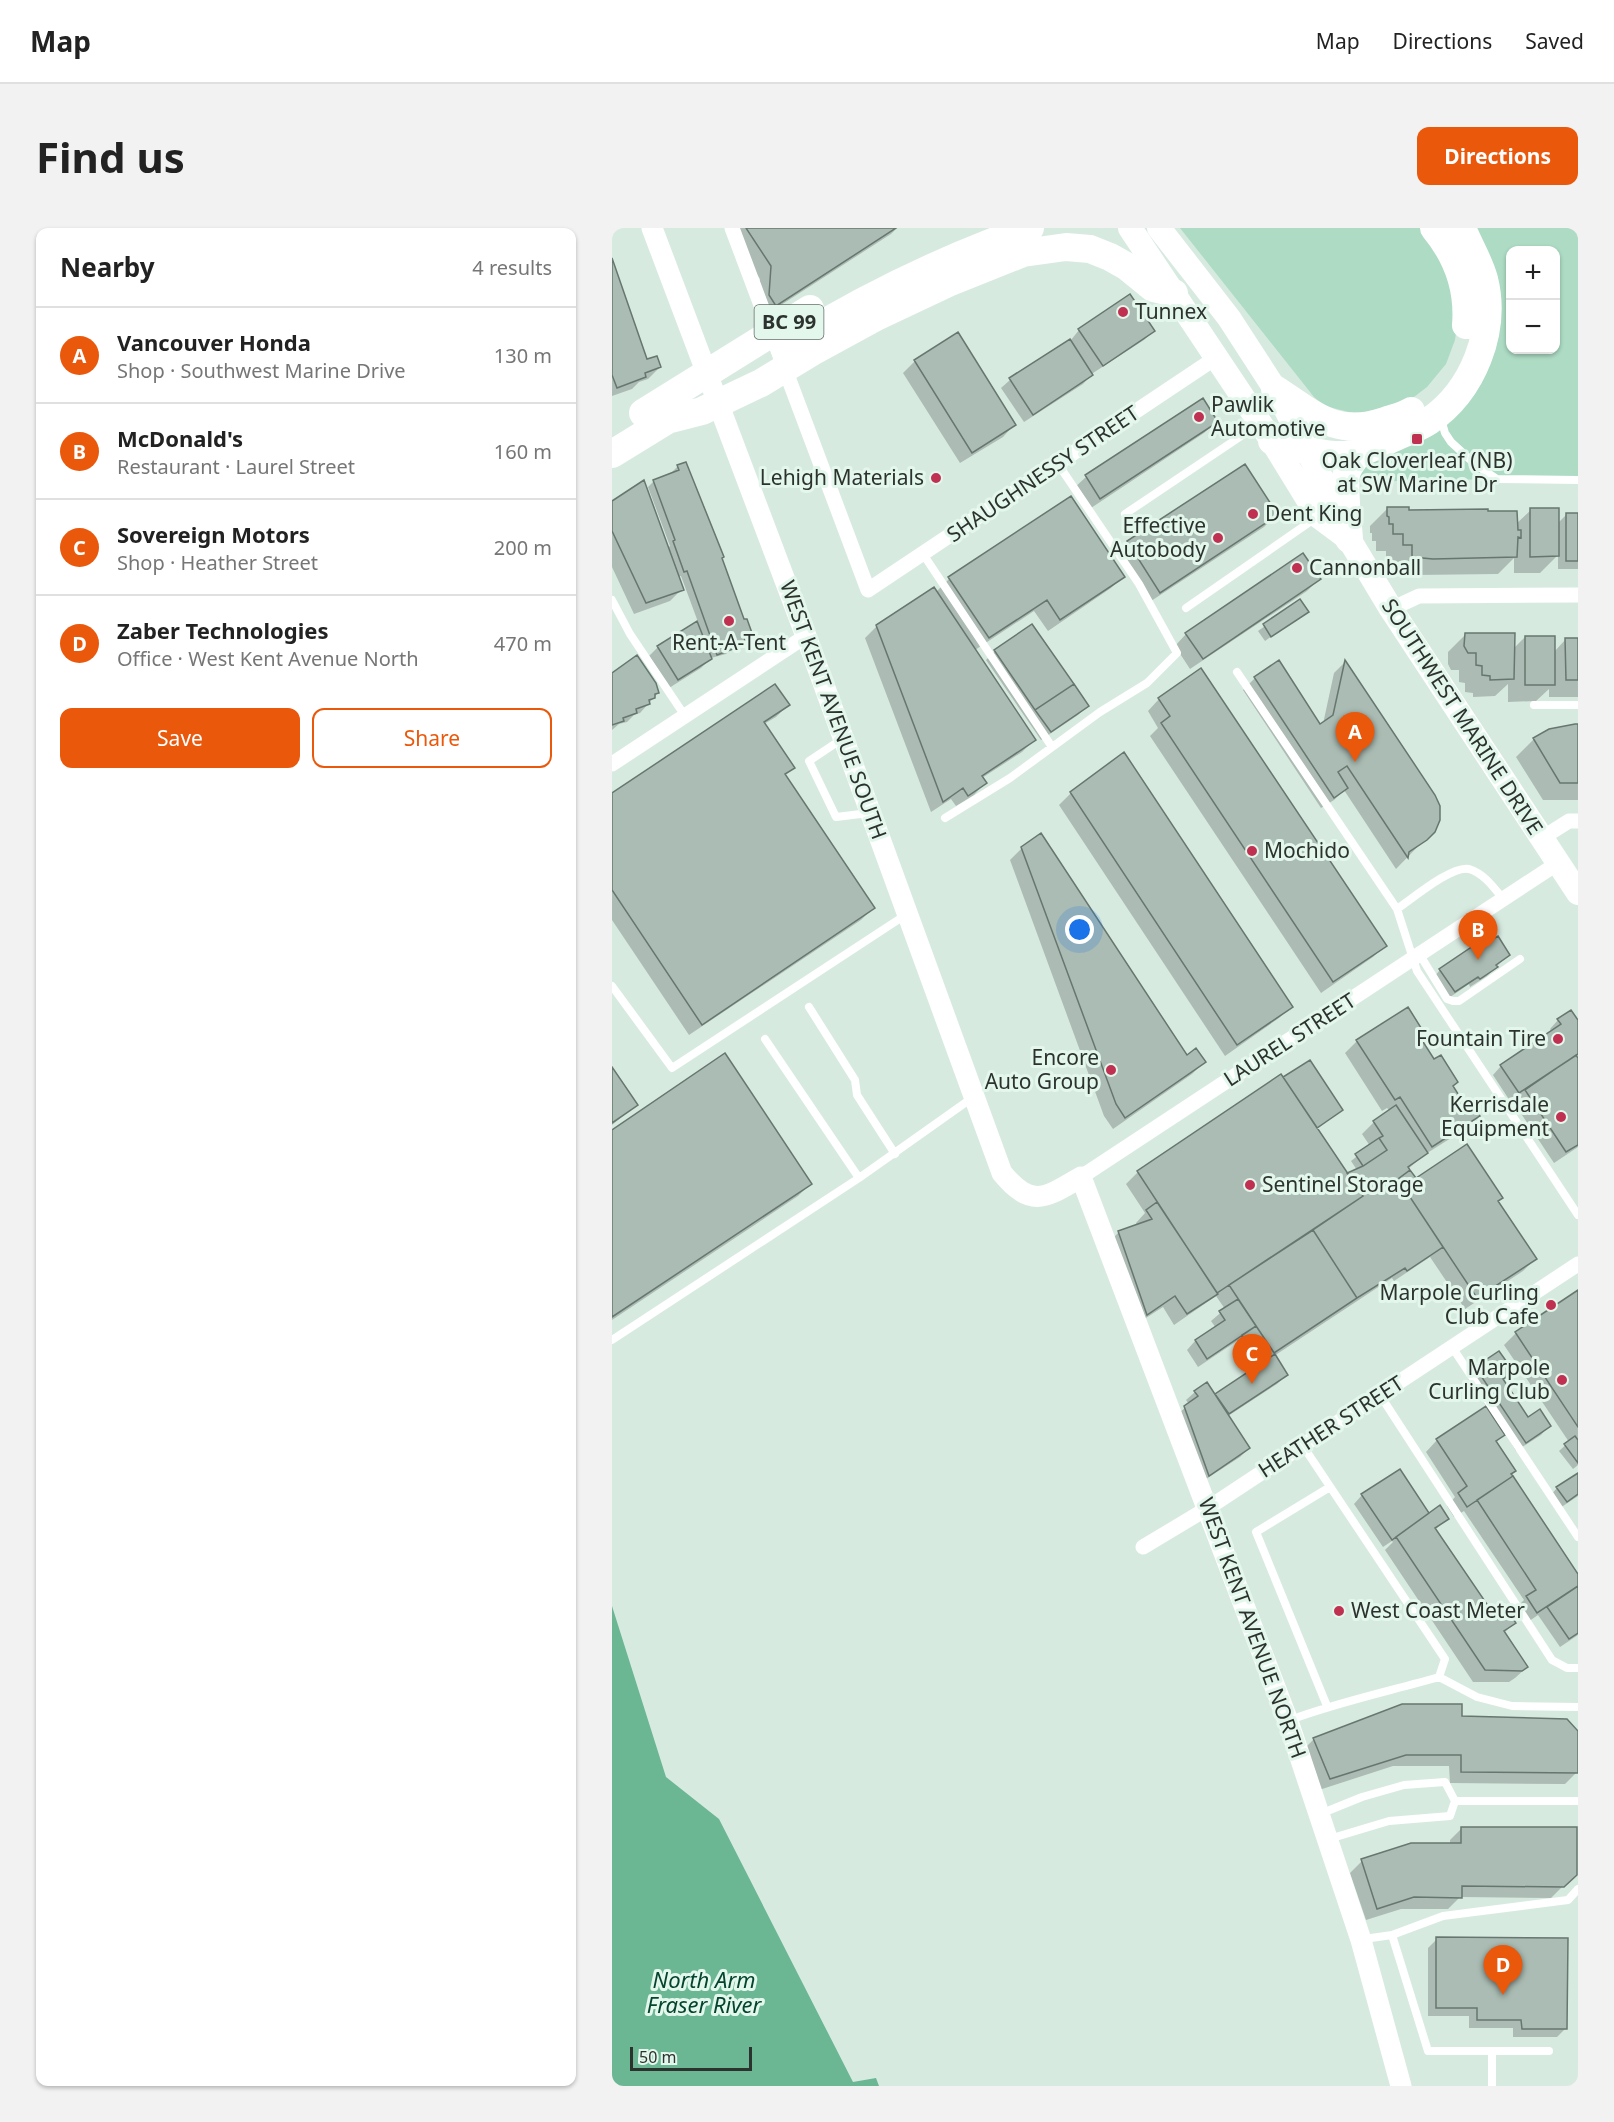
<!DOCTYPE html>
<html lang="en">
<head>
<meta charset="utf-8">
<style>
  body { margin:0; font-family:"Noto Sans",sans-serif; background:#f2f2f2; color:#222 }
  .controls { position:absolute; right:18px; top:18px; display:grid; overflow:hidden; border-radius:12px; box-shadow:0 2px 4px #0004 }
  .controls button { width:54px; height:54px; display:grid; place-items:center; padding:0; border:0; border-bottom:2px solid #e0e0e0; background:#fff; color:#222; font:30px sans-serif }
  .scale { position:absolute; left:18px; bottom:15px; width:122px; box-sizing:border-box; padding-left:6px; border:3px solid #2c332f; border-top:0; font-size:16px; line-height:21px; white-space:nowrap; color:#2c332f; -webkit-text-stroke:4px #e4f7ed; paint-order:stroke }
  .you { position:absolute; left:468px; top:702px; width:21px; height:21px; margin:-15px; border:4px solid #fff; border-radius:50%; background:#1a73e8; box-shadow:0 0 0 9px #1a73e833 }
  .badge { display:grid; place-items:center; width:39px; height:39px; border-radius:50%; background:#ea580c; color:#fff; font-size:20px; font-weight:700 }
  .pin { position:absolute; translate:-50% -50px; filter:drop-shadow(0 2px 3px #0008) }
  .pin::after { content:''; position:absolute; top:32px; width:21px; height:18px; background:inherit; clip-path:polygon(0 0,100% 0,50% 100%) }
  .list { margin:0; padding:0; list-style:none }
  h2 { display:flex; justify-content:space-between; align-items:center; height:78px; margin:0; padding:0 24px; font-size:26px }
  h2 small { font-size:20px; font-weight:400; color:#767676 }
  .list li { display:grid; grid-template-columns:39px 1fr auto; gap:18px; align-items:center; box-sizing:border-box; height:96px; padding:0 24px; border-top:2px solid #e0e0e0 }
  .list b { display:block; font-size:22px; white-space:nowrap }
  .list p { margin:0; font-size:20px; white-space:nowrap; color:#767676 }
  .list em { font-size:20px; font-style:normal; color:#767676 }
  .actions { display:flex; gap:12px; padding:18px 24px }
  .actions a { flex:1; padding:14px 0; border:2px solid #ea580c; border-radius:12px; text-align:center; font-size:21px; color:#ea580c }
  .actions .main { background:#ea580c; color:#fff }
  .map { position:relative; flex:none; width:966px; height:1858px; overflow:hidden; border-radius:12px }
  header { display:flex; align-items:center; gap:36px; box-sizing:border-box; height:84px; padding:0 30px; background:#fff; border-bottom:2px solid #e0e0e0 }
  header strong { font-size:28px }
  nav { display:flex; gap:33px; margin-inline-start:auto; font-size:21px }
  .intro { display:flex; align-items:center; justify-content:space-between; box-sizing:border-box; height:144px; padding:0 36px }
  h1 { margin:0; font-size:42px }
  .button { padding:15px 27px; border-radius:12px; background:#ea580c; color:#fff; font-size:21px; font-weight:700 }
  main { display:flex; gap:36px; padding:0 36px }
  aside { flex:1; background:#fff; border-radius:12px; box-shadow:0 2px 4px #0004 }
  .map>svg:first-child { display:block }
</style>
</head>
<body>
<header>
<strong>Map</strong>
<nav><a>Map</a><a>Directions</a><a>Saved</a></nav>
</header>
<div class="intro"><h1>Find us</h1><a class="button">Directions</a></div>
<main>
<aside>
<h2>Nearby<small>4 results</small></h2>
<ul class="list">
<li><span class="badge">A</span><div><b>Vancouver Honda</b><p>Shop · Southwest Marine Drive</p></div><em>130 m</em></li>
<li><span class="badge">B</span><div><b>McDonald's</b><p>Restaurant · Laurel Street</p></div><em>160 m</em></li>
<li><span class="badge">C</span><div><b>Sovereign Motors</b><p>Shop · Heather Street</p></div><em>200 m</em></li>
<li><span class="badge">D</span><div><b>Zaber Technologies</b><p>Office · West Kent Avenue North</p></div><em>470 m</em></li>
</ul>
<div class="actions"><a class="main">Save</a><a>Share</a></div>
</aside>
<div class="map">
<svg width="966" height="1858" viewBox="0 0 966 1858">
  <rect width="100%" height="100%" fill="#d7eae0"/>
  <!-- green -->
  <path fill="#addbc4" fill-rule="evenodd" d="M568,0h242l17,17 20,66 -4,29 -9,24 -19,23 -17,13 -49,13 -12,-1 -24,-6 -11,-9z
    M859,0h107v252l-81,-1 -147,3 4,-10 118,-87zM898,22h46v100h-46z"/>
  <!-- water -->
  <path fill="#6bb693" d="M0,1378l54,171 53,42 134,263 23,-4 3,8h-267z"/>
  <!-- shadow -->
  <path fill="#0003" d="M115,0h170l-6,6 -127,82 -6,-9 2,-28z
    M0,37l34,96 14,6 -12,12 -9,3 -7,7 -20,7z
    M467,102l74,1 -9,9 -51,33 -10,11 -59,38 -23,-34 9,-8 61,-40z
    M303,133l99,64 -11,12 -43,26 -57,-90z
    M590,172l14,22 -12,11 -116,77 -14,-22 12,-11z
    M66,238l42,92 23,63 7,12 -12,13 -7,3 -5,5 -15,4 -10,10 -32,20 -20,-32 9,-9 40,-25 -17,-46 -4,1 5,12 -12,12 -36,13 -22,-47v-64l55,46 3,-3 -22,-59 6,-6 19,-7 -1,-2z
    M632,238l32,49 -12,12 -116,76 -32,-49 12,-12z
    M776,280l128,16 15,-14 27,13 9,-9h11v55h-20v-14l-18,18h-26v-15l-16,16 -83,1 -20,-1v-12h-9v-11h-10v-10h-4v-8h-2v-7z
    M511,348l-12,12 -63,43 -14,-20 -59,39 59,90 -12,12 -40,26 3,5 -11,12 -18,11 -5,-7 -20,13 -66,-174 12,-12 59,-34 13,-13z
    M707,351l-12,12 -117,78 -15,-23 11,-12z
    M688,373l7,10 -42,30 -7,-10z
    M853,407l48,14 12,-12 29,15 12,-13h12v58h-29v-8l-13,12 -28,1v-18l-13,12 -22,1v-4l-8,-1v-9l-6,-1v-12h-8l-3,-6v-12z
    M383,423l92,55 -9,9 -37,25 -55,-80z
    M733,434l88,169 -37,38 -52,-79 -10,10 -13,8 -78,-118 12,-12 23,-15 42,63 3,-2 11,-51z
    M0,447l46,18 -18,20 -6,2 -7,7 -8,2 -7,6z
    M547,471l226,246 -12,12 -52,36 -171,-257 8,-8 -10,-17z
    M176,477l-12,12 -12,7 29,43 -8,9 88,132 -12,12 -172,115 -77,-115v-126z
    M966,498v74h-35l-27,-43 18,-18 15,-9z
    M459,565l220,213 -12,12 -54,38 -166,-251z
    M410,620l165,209 17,5 -12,12 -79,55 -9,-13 -94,-256z
    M866,723l30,4 -21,21 -17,11 -1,-3 -23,16 -14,-21 8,-9z
    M946,792l20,3v32l-2,2 2,3v87l-24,16 -40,-60 8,-8 -1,-1 -11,7 -17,-26 8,-9 51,-34 -2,-3z
    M809,803l-4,4 48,72 13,9 -11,12 -43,27 -16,14 8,11 81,22 38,57 -12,12 -58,38 -35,-52 -36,24 -2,-3 -118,78 12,19 -9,9 -49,32 21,32 -9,9 -40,26 -24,-67 13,-12 -3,-4 9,-8 20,4 40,-27 -18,-28 -39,26 -11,-17 8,-9 21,-13 -5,-7 14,-12 -9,-13 -42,29 -11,-18 -28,18 -28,-81 12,-12 18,-6 -1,-3 9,-10 -19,-29 12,-12 142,-96 61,34 -25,20 30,45 11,-5 -6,-9 19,-15 -8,-12 12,-12 16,-11 -3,-3 -5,3 -37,-58 12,-12z
    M0,842l24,35 -24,20z
    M0,904l198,52 -12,12 -186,124z
    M966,1064v173l-5,4 -14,-18 10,-9 -65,-97 12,-12z
    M864,1140l36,4 -9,9 24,38 22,7 -8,9 -25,16 -11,-18 -9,10 14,31 68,103v58l-18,12 -22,-32 -13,9 -10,-15 9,-9 -60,-89 -10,6 -7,-11 8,-9 -29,-45 11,-12 50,-33 -20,-30z
    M966,1246v22l-21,14 -8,-13 8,-9z
    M750,1267l85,23 -12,12 61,91 18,2 -10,10 23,34 -12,11 -6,4h-36l-88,-132 8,-8 -1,-1 -9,6 -29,-43z
    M848,1489l117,55 -12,12 -115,-1 -1,-17h-56l-74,24 -17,-39 12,-12z
    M850,1600l113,46 -24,24 -91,-1 -12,12h-47l-35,11 -16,-47 12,-12 88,-16v-5z
    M825,1711l129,89 -9,9h-44v-9h-44v-12h-41v-68z"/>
  <!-- building -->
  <path fill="#aabcb3" stroke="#67776f" stroke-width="1.5" d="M134,0h150l-120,78 -7,-11 2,-29z
    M0,30l35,101 10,-3 4,11 -16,6 1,4 -29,11 -5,-13z
    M518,66l25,37 -52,35 -25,-37z
    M346,104l58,93 -44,28 -58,-93z
    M458,111l23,36 -60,40 -24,-37z
    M591,170l15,24 -118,77 -15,-24z
    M74,234l38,95 -2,1 22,61h3l5,14 -8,4 1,4 -13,5 1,3 -16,6 -30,-84 -3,1 -11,-31 2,-1 -22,-60 26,-10 -2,-5z
    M633,236l33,51 -118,78 -33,-52z
    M32,252l40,110 -38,13 -34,-72v-30z
    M459,268l54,81 -65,43 -13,-20 -58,38 -41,-61z
    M775,279h22v3l79,-1v2h29l1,19h3v8l-3,-1 -1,20 -84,2 -21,-2v-12h-9v-11h-10v-10h-4v-7l-2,-1z
    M918,280h29v48l-29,1z
    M954,285h12v48h-12z
    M691,325l18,26 -118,80 -18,-26z
    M322,359l102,153 -54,36 5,7 -19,13 -5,-8 -20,14 -67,-177z
    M688,371l9,13 -38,25 -8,-13z
    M85,393l15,38 -34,21 -21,-34z
    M420,396l42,60 -39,26 -41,-60z
    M853,405h50l-1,46 -24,1v-4l-8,-1v-9l-6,-1v-12h-8l-4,-7z
    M913,408h30v49h-30z
    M953,410h13v42h-12z
    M25,427l19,28 3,10 -4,1v4l-6,2 1,4 -14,5 1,4 -14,5 1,3 -12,4v-52z
    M667,432l41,64 13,-9 12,-55 90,135 5,11v14l-5,12 -8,8 -18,12 -1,6 -61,-92 -9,6 10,16 -14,10 -80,-121z
    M589,440l186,278 -54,36 -172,-259 9,-7 -12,-18z
    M163,456l15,21 -26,17 31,46 -10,6 90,134 -173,117 -90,-135v-97z
    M462,456l15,22 -38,26 -16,-22z
    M963,496h3v59h-18l-27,-45 16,-9z
    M512,524l169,255 -56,38 -167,-253z
    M429,605l146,222 9,-7 10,14 -81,56 -9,-14 -95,-257z
    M886,708l12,19 -14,10 2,2 -18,12 -2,-2 -23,15 -16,-23 37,-25 3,4z
    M796,779l15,24 -5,3 16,25 7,-4 17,27 -5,4 12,19 6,-3 9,14 -48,31 -32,-50 -5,3 -39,-60z
    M959,782l7,10v34l-59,39 -19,-28 61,-41 -4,-5z
    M113,825l87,131 -200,133v-187z
    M964,827l2,3v87l-12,7 -41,-62z
    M698,832l33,50 -26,18 -34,-51z
    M0,839l26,38 -26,18z
    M669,846l82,122 -146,97 -80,-122z
    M784,877l32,48 -20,14 2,3 -12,9 45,68 -36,24 -2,-3 -48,30 -44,-68 50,-34 -16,-23 16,-7 24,-16 -8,-12 4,-2 -10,-15z
    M767,910l8,12 -24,16 -8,-12z
    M855,916l36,54 -5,3 39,58 -60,39 -79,-119 12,-9 6,8z
    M545,974l61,92 -31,20 -12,-18 -28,19 -29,-84 34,-12 -6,-9z
    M701,1002l44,68 -83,55 -45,-68z
    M966,1062v137l-63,-95z
    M626,1071l18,27 -49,33 -12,-19 30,-20 -6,-9z
    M644,1098l19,28 -15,10 -18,-29z
    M887,1123l15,21 -11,7 25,38 12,-8 11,17 -25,17 -51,-76z
    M663,1126l13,21 -59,39 -14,-20z
    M595,1154l43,66 -41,28 -25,-70 14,-10 -4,-5z
    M874,1178l19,29 -9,6 20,30 -5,3 2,2 -46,31 -9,-14 9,-7 -31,-47z
    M963,1208l3,4v23l-14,-19z
    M788,1241l29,44 -37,27 -31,-46z
    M966,1245v21l-11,8 -11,-15z
    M901,1248l65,98v12l-41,27 -11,-17 10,-6 -59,-90z
    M828,1277l9,14 -14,9 62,91 11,-7 8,11 -12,8 24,36 -6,4 -37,-1 -89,-133z
    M966,1358v47l-9,6 -22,-32z
    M790,1476h60v12l105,3 11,12v42l-117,-1v-17h-55l-76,24 -17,-41z
    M849,1599h116v48l-13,12 -102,-1v12l-48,-1 -37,12 -16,-50 50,-16h50z
    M824,1709l132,1 -1,91h-45l-1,-9h-44v-12h-41z"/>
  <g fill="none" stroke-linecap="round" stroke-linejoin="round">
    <!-- lane -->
    <path stroke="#fff" stroke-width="8" d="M829,191l4,14 6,9 25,23 21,14 81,1
      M513,286l134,-90
      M311,326l129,193
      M0,372l18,34 55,82
      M574,380l131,-91
      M625,444l160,237 20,62 161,244
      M922,477h44
      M230,511l-33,22 27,56 33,-4
      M333,590l65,-40 90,-66 47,-29 30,-30 -38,-69 -81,-120
      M785,681c15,-10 55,-44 72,-40 16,5 25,19 35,31
      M808,727l27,44 6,2h6l61,-42
      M0,758l60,82 235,-154
      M197,779l46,73 2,15 38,59
      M153,811l94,139
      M0,1112l247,-162 113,-80
      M840,1119l126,190
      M768,1167l172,265 15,8h11
      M691,1218l142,213 -6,18
      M715,1478l-71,-174 74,-45
      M678,1492c48,-18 100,-29 149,-43l38,20 35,9 66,1
      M843,1573h123
      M708,1586l42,-17 42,-12 41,-3 10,19 -5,15 -61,5 -60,18
      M780,1707l36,116h121
      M752,1711l28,-4 51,-19 125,-16 10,-11
      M880,1858v-35"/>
    <!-- street -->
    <path stroke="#fff" stroke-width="15" d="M120,0l136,362 349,-233
      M779,381l28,-13 159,-1
      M0,536l194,-128
      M930,610l27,-17h9
      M469,949l477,-314
      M531,1319l65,-39 370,-244"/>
    <!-- secondary -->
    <path stroke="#fff" stroke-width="21" d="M40,0l154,408 196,537c30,36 43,25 79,4l207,544 73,219 40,146"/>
    <!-- primary -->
    <path stroke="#fff" stroke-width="24" d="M518,0l142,213 46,75 31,23
      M547,0l70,90 46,71 59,113 15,37 42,70 187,284"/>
    <!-- highway -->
    <path stroke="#fff" stroke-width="28" d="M822,0c24,29 35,60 32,97
      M180,114c75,-46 156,-85 238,-114
      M663,161c39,25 60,49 110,32 8,-3 18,-5 26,-10
      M31,185l167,-104
      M55,192l35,-9 59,-28 51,-31 66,-36 70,-33 75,-30 43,-6 24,2 20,8 16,9 27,22 21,5
      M660,213c23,6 48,15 72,14 20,-1 38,-12 56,-20 10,-4 20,-8 29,-14 44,-30 68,-90 55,-142 -5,-18 -15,-34 -22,-51
      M0,226l70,-43
      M737,311c-1,-17 -7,-58 -1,-70 3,-6 7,-11 11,-16"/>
  </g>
  <!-- markers -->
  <g fill="#c03050" stroke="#e4f7ed" stroke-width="2">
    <circle cx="511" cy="84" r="6"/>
    <circle cx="587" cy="189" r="6"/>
    <rect x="799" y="205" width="12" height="12" rx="3"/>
    <circle cx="324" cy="250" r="6"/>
    <circle cx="641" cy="286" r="6"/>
    <circle cx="606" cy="310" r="6"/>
    <circle cx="685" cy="340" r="6"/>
    <circle cx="117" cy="393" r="6"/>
    <circle cx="640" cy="623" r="6"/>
    <circle cx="946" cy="811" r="6"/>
    <circle cx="499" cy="842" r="6"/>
    <circle cx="949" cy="889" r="6"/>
    <circle cx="638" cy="957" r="6"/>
    <circle cx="939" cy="1077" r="6"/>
    <circle cx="950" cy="1152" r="6"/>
    <circle cx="727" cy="1383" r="6"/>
  </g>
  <g text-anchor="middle" stroke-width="6" stroke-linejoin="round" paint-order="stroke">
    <!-- shield labels -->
    <rect fill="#e4f7ed" stroke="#636e68" stroke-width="1.5" x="142.5" y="77" width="69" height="34" rx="4.5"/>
    <g font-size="20" font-weight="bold" fill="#2c332f">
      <text x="177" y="101">BC 99</text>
    </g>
    <!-- poi labels -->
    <g font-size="21" fill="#2c332f" stroke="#e4f7ed" text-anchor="start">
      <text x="523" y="91">Tunnex</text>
      <text x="599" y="184">Pawlik<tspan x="599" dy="24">Automotive</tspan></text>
      <text x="805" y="240" text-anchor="middle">Oak Cloverleaf (NB)<tspan x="805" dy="24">at SW Marine Dr</tspan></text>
      <text x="312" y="257" text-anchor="end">Lehigh Materials</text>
      <text x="653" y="293">Dent King</text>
      <text x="594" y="305" text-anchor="end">Effective<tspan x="594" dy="24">Autobody</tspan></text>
      <text x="697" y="347">Cannonball</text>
      <text x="117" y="422" text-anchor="middle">Rent-A-Tent</text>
      <text x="652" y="630">Mochido</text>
      <text x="934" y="818" text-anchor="end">Fountain Tire</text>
      <text x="487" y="837" text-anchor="end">Encore<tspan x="487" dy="24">Auto Group</tspan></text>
      <text x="937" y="884" text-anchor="end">Kerrisdale<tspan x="937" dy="24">Equipment</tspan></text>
      <text x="650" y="964">Sentinel Storage</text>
      <text x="927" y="1072" text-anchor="end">Marpole Curling<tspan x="927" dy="24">Club Cafe</tspan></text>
      <text x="938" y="1147" text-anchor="end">Marpole<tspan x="938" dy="24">Curling Club</tspan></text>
      <text x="739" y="1390">West Coast Meter</text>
    </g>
    <!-- street labels -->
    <g font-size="21" fill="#2c332f" stroke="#e4f7ed">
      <text transform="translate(431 246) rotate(-34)" y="7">SHAUGHNESSY STREET</text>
      <text transform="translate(221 482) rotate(70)" y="7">WEST KENT AVENUE SOUTH</text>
      <text transform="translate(850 489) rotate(57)" y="7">SOUTHWEST MARINE DRIVE</text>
      <text transform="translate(678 812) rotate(-33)" y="7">LAUREL STREET</text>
      <text transform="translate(719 1199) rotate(-33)" y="7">HEATHER STREET</text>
      <text transform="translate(640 1400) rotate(70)" y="7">WEST KENT AVENUE NORTH</text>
    </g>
    <!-- water labels -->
    <g font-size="22" font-style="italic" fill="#04452f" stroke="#e4f7ed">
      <text x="92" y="1760">North Arm<tspan x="92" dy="25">Fraser River</tspan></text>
    </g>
  </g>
</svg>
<div class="controls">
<button>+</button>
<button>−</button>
</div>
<div class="scale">50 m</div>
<div class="you"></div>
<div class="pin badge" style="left:743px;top:534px">A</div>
<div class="pin badge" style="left:866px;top:732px">B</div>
<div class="pin badge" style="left:640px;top:1156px">C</div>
<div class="pin badge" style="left:891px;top:1767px">D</div>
</div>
</main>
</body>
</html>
